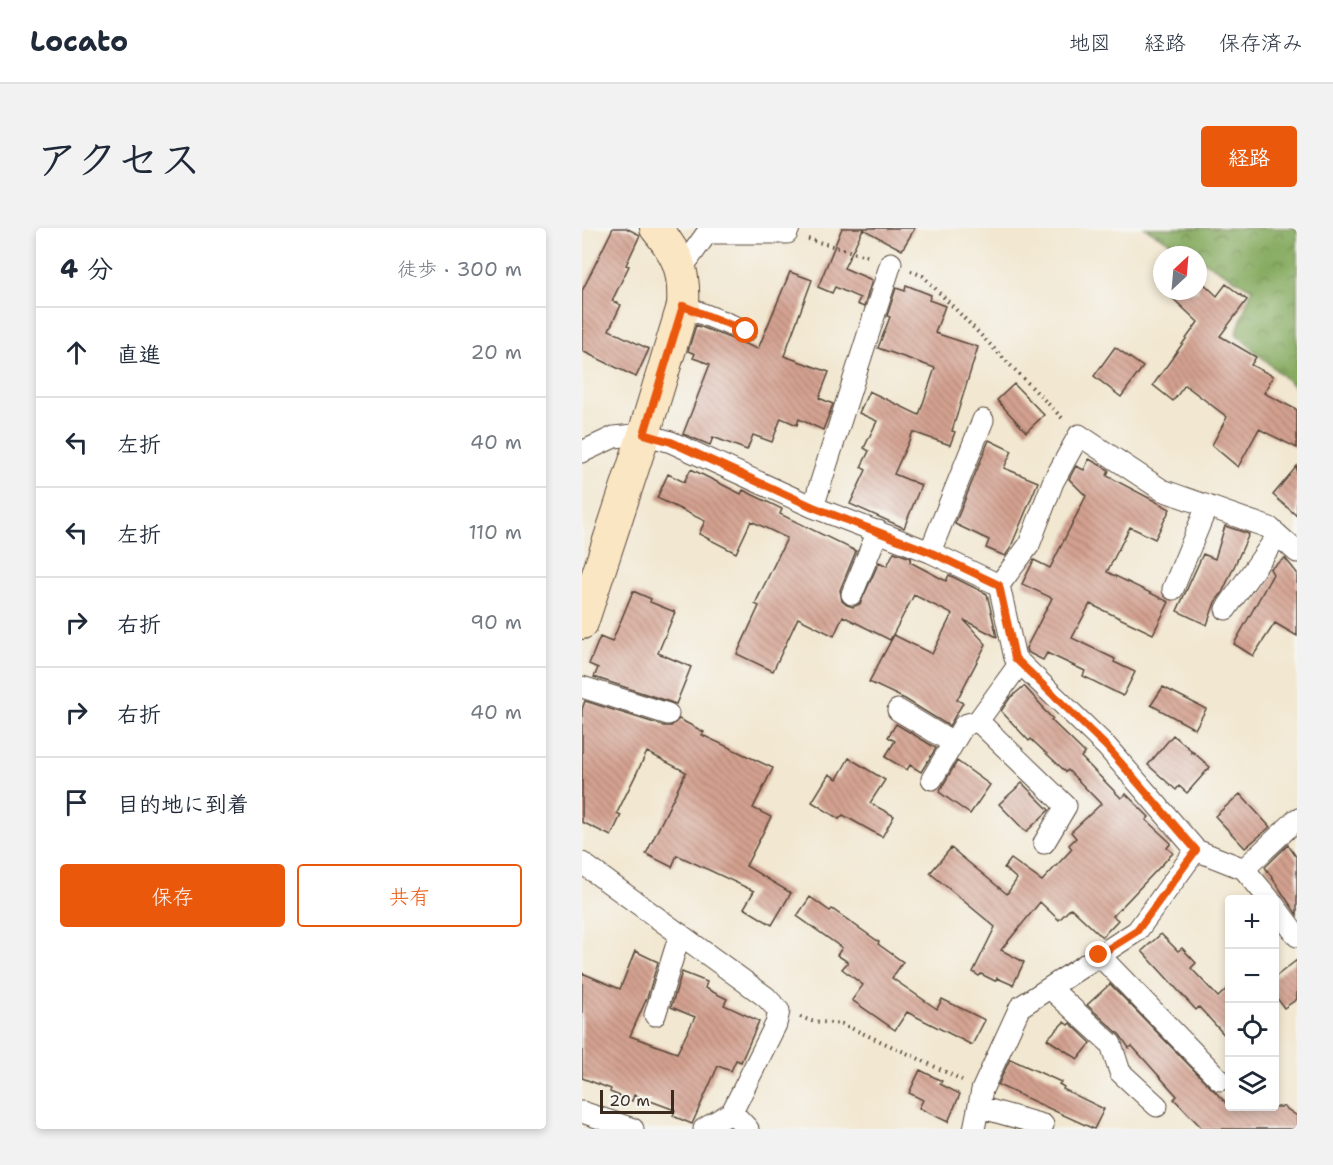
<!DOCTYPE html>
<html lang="ja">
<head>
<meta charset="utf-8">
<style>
  body { margin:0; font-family:"Shantell Sans","Klee One",sans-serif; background:#f2f2f3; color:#1f2937 }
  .controls { position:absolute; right:18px; bottom:18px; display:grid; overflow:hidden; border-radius:6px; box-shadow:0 3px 9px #0003 }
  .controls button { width:54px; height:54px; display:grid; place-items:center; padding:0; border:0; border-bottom:2px solid #e0e1e3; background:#fff; color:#1f2937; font:30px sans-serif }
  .compass { position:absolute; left:571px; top:18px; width:54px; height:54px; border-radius:50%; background:#fff; box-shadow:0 3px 9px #0003; rotate:26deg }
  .scale { position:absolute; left:18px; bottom:15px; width:74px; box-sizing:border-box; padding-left:6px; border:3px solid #3b2a1e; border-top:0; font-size:16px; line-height:21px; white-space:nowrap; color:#3b2a1e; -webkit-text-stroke:4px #f6f6f2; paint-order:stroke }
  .stop { position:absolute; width:18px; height:18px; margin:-14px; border:4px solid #ea580c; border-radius:50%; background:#fff }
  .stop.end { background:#ea580c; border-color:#fff; box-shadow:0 2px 6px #0008 }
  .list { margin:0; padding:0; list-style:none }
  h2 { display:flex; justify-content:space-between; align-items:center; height:78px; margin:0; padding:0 24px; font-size:26px }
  h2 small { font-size:20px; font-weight:400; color:#747a83 }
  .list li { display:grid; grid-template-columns:39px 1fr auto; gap:18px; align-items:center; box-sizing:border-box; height:90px; padding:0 24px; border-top:2px solid #e0e1e3 }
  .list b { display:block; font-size:22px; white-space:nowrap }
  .list em { font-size:20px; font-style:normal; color:#747a83 }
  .actions { display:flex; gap:12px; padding:18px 24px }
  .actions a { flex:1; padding:14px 0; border:2px solid #ea580c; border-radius:6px; text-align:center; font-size:21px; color:#ea580c }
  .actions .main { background:#ea580c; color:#fff }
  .icon { flex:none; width:33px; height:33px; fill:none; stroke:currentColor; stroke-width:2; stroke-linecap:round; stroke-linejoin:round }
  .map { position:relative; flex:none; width:715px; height:901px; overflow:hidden; border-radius:6px }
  header { display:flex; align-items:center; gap:36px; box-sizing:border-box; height:84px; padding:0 30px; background:#fff; border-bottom:2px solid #e0e1e3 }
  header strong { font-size:28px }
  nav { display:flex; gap:33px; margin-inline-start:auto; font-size:21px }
  .intro { display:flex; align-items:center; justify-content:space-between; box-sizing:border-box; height:144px; padding:0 36px }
  h1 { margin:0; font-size:42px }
  .button { padding:15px 27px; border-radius:6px; background:#ea580c; color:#fff; font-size:21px; font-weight:700 }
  main { display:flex; gap:36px; padding:0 36px }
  aside { flex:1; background:#fff; border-radius:6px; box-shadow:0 3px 9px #0003 }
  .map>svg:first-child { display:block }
</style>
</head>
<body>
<header>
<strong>Locato</strong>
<nav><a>地図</a><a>経路</a><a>保存済み</a></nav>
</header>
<div class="intro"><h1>アクセス</h1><a class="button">経路</a></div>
<main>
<aside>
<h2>4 分<small>徒歩 · 300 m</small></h2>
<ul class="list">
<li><svg class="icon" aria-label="ahead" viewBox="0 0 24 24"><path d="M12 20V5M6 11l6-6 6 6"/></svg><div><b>直進</b></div><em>20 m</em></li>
<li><svg class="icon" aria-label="left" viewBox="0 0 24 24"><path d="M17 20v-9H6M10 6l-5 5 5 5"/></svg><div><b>左折</b></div><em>40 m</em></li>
<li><svg class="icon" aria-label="left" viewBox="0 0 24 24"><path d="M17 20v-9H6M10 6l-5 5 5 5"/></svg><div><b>左折</b></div><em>110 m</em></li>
<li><svg class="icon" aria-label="right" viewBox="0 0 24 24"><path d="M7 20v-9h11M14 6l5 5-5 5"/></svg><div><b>右折</b></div><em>90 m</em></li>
<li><svg class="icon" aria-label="right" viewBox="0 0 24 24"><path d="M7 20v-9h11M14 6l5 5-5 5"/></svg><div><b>右折</b></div><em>40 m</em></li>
<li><svg class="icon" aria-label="arrive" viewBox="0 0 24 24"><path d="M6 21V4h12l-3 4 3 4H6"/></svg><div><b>目的地に到着</b></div></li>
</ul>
<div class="actions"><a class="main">保存</a><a>共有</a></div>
</aside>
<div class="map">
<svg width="715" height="901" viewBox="0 0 715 901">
  <defs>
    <pattern id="forest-crowns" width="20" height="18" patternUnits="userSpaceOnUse" patternTransform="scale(1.5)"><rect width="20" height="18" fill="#86ab60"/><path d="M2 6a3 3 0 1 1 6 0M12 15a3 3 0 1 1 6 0" fill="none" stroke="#6f8b4f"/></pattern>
    <pattern id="building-back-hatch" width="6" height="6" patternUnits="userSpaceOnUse" patternTransform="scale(1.5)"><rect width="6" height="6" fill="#d4a190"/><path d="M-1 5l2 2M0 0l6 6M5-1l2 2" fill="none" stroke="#ad8375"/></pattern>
  </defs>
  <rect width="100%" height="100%" fill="#f6f6f2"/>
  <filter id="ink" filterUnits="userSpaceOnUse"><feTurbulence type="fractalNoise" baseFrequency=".0167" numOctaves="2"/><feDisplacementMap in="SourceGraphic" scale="12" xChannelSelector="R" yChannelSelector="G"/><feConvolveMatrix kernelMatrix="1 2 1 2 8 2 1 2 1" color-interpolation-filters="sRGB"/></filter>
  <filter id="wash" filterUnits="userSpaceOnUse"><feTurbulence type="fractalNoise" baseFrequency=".008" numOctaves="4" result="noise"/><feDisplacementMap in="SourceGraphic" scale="24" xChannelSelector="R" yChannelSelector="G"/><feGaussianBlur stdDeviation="1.35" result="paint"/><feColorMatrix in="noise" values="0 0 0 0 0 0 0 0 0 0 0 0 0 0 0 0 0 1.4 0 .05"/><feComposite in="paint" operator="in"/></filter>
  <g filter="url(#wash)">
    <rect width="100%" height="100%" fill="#f2e7d0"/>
    <!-- forest -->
    <path fill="url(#forest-crowns)" stroke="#606a3f" stroke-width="1.5" d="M563,0h152v161l-61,-55 16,-45 -54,-31v-3h-5z"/>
    <g id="blocks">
      <!-- building -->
      <path fill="url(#building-back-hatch)" d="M31,0h13l14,7 -14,30 3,1 -17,35 9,4 -12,25 40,19 -13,28 -54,-26v-60z
        M260,0h73l-13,22 -39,-21 -19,39 28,12 -8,27 -7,-3 3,-6 -25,-11 -3,6 -14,-6z
        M208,44l22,8 -28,76 45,16 -10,26 14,6 -10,26 -24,-11 -2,6 -16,-7 -9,24 -19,-7 -6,15 -34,-13 -3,8 -27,-11 27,-70 -17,-6 2,-4 -7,-3 8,-26 62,24z
        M616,50l19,18 9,-12 21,16 -27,36 36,21 -5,8 22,11 -9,17 33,17v38l-38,-19 -21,38 -26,-22 15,-28 -42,-32 -12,16 -20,-16 45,-63 -33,-31h33z
        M324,57l25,10 -2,5 16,6 -10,27 43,14 -26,84 3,1 -5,13 -37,-13 -19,42 27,11 -17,43 -54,-24 16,-34 -5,-3 8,-16 -5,-3 13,-27 -18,-8 10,-22 50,24 16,-47 -57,-20 12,-31 -3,-1 9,-28 9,3z
        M533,119l28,20 -22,30 -27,-21z
        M432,156l30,31 -18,17 -29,-32z
        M407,212l23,11 -8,17 34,14 -28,67 -5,7 -19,-8 3,-8 -34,-16z
        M507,231l20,11 -2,6 63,33 -15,30 -25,-12 -23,45 62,30 -16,32 -63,-30 -18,34 43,21 -1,3 21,10 -12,24 -40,-20 2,-5 -38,-18 -4,7 -16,-8 -1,-4 26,-50 -30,-14 12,-24 16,8 36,-72 -17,-17 7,-13 8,4z
        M715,238v50l-24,-21z
        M109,241l50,25 2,-4 39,19 -2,5 76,37 -16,39 2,11 5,4 6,2 7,-3 19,-42 8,4 7,-14 17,6 -1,4 36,19 3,-6 38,19 10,43 -33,-17 22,24 -29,56 6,3 -14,23 -44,-27 -36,-17 25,-47 38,19 20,-40 -38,-19 -24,45 -47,-24 -9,20 -36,-18 -25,53 -36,-17 22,-48 -4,-2 32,-66 -36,-17 -15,32 -37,-19 6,-13 -48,-23 11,-24 16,8z
        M643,298l24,8 -27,59 -7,9 -8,23 -30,-14 26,-57 12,5z
        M703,330l12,15v63l-22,-13 -22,33 -19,-12 39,-70 -3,-5z
        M51,363l18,8 -1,3 25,10 -17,41 33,14 -15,37 -82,-27 4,-9 -9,-4 11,-27 12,5z
        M442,458l19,21 -1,1 11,11 -2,1 34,33 -4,4 40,41 5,-4 23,23 -3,3 25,23 -4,5 6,5 -60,63 5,4 -16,17 -31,-29 -12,12 -19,-18 -39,48 23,12 -11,23 -16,-7 -2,3 -14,-7 -2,2 -6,-4 22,-45 -65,-54 21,-25 56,46 10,-15 -13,-11 7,-9 31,22 30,-32 -3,-4 7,-7 -5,-6 30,-28 -33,-34 -2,2 -35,-33 -2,2 -28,-30 9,-13z
        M581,459l43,22 -11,20 -44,-24z
        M3,473l79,25h7l8,-7 25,13 -2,3 71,33 -20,40 18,9 -25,49 45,27 -19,32 -28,-17 10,-17 -77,-36 -5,12 -26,-13 40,-82 -39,-20 -30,61 4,2 -10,21 -29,-14v-113z
        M314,496l40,24 -15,24 -11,-7 -3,5 -22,-13 10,-16 -7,-4z
        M591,507l18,15v3l2,-1 17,15 -23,26 -8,-7 -3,4 -28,-25z
        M267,530l36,22 -15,23 24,13 -12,21 -39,-22 -4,4 -27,-17 17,-28 8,5z
        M375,533l33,24 -20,29 -31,-22z
        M440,555l27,27 -23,22 -27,-28z
        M658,566l30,33 -25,21 -30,-32z
        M706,617l9,13v57l-32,-48z
        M228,669l20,14 2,-2 47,33 -1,2 25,18 -11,16 45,31 5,-10 43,21 -13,25 -65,-33 -12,18 -43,-30 11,-15 -21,-16 6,-7 -11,-7 5,-7 -45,-32z
        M579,706l17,17 4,-3 14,15 -5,5 27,29 12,-11v55l-31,-34 -3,3 -54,-59z
        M53,723l23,11 -11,36 -17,38 47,17 18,-36 -24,-10 11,-35 25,10 -2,6 22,11 -3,6 35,16 -18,41 -5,-2 -5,11 -13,-5 -26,58 -19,-8 2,-6 -41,-15 -2,6 -22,-9 1,-3 -29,-11v-105l38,16z
        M715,732v39l-13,9 -9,-13v-18z
        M528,756l120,123h54l13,9v13h-94l-29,-30 3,-3 -45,-50 -3,2 -9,-13 -33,-30z
        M482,794l4,3 2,-2 21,20 -13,16 -31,-20z
        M428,831l51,23 -2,2 5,3 -1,2 41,20 -10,20 -96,-44z
        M338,842l22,11 -2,3 20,10 -12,28 -29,-14 4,-8 -14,-7z"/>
    </g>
  </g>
  <g filter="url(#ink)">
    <use href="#blocks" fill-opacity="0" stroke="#564639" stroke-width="1.5"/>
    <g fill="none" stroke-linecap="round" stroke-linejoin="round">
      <defs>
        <path id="street" d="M100,40l25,-35h80l2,-5
          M101,78l63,25
          M0,224l32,-15 30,-3 27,8 142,65 117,45 69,33 16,73 92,89 89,103 48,19 26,31
          M231,279l78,-244
          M348,324l53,-132
          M417,357l30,-40 24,-63 26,-47 83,55 108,38 27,24
          M591,361l34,-83
          M270,366l26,-63
          M644,381l52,-74
          M0,459l86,27
          M316,482l55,33
          M396,493l88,85 -22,37
          M350,551l32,-54 14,-4 42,-58
          M0,635l184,134 13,14 -3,13 -44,88 16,17
          M662,641l53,-50
          M692,677l23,31
          M517,727l121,125
          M468,760l61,56 9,28 37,34
          M73,787l25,-81
          M397,879l64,18
          M0,884l51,17
          M122,901l28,-17
          M392,901l8,-39 38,-83 117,-76 59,-81"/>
        <path id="secondary" d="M0,395l62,-189 39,-128c2,-36 -5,-51 -27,-78"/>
      </defs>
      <!-- street casing -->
      <use href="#street" stroke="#564639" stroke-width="23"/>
      <!-- secondary casing -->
      <use href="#secondary" stroke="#564639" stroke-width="34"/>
      <!-- path -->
      <path stroke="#564639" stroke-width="4" stroke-dasharray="1.5 4.5" stroke-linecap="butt" d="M226,11l62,18
        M329,43l12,5 141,144
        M218,789l12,4 30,3 71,32 49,24"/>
      <!-- street -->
      <use href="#street" stroke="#fff" stroke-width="21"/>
      <!-- secondary -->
      <use href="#secondary" stroke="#fbe6c4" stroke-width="32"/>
    </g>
  </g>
  <g fill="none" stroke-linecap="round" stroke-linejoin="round" filter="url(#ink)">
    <!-- route -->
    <path stroke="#ea580c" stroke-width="8" d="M164,103l-63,-25 -39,128 27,8 142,65 117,45 69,33 16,73 92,89 89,103 -59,81 -38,24"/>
  </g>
</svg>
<div class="controls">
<button>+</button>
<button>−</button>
<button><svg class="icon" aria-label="locate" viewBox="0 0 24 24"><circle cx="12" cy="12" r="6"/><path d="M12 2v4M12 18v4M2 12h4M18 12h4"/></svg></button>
<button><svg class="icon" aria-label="layers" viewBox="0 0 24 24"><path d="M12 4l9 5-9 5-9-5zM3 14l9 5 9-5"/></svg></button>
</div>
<svg class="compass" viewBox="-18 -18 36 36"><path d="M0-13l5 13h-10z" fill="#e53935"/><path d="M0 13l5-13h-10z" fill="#747a83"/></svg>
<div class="scale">20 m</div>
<div class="stop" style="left:164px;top:103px"></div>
<div class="stop end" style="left:517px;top:727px"></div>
</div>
</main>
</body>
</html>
